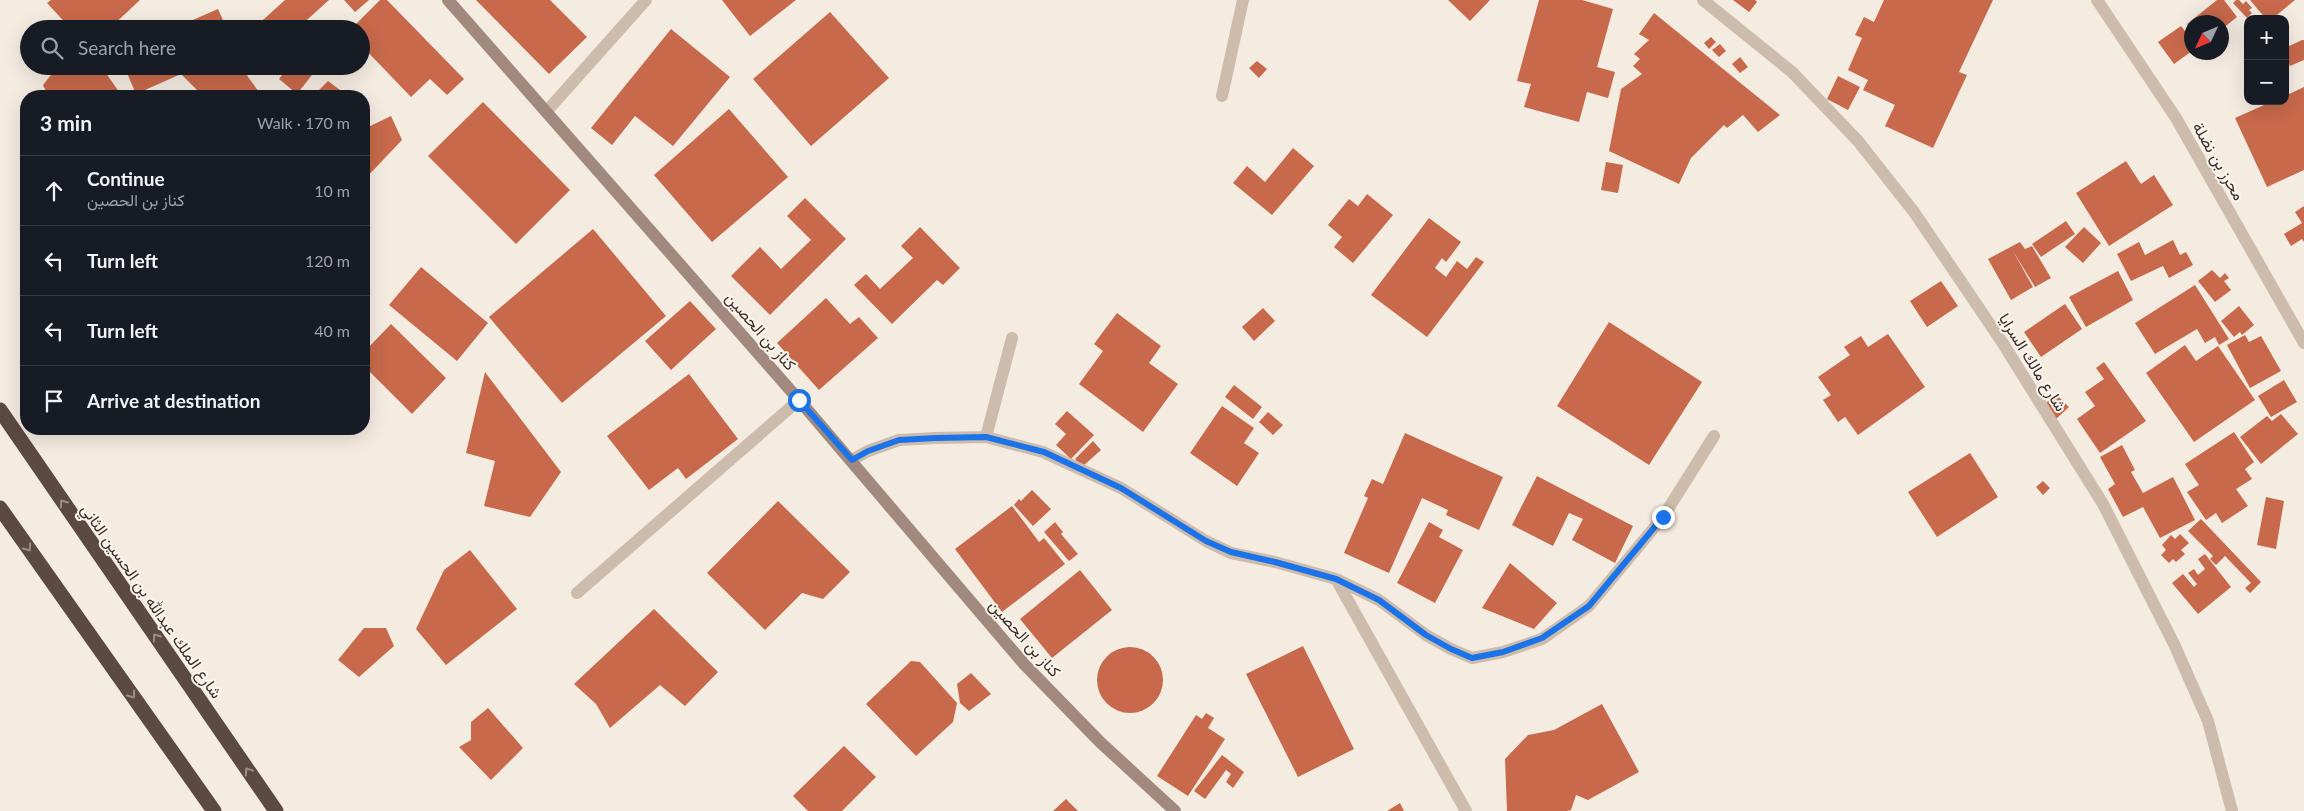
<!DOCTYPE html>
<html lang="en">
<head>
<meta charset="utf-8">
<style>
  body { margin:0; font-family:Lato,Vazirmatn,sans-serif; background:#20242c; color:#f1f3f6 }
  .controls { position:absolute; right:15px; top:15px; display:grid; overflow:hidden; border-radius:10px; box-shadow:0 5px 20px #0002 }
  .controls button { width:45px; height:45px; display:grid; place-items:center; padding:0; border:0; border-bottom:1px solid #363941; background:#171b24; color:#f1f3f6; font:25px sans-serif }
  .compass { position:absolute; left:2184px; top:15px; width:45px; height:45px; border-radius:50%; background:#171b24; box-shadow:0 5px 20px #0002; rotate:226deg }
  .stop { position:absolute; width:15px; height:15px; margin:-11px; border:4px solid #1a73e8; border-radius:50%; background:#fff }
  .stop.end { background:#1a73e8; border-color:#fff; box-shadow:0 1px 5px #0008 }
  .list { margin:0; padding:0; list-style:none }
  h2 { display:flex; justify-content:space-between; align-items:center; height:65px; margin:0; padding:0 20px; font-size:21px }
  h2 small { font-size:16px; font-weight:400; color:#9ea1a6 }
  .list li { display:grid; grid-template-columns:32px 1fr auto; gap:15px; align-items:center; box-sizing:border-box; height:70px; padding:0 20px; border-top:1px solid #363941 }
  .list b { display:block; font-size:19px; white-space:nowrap }
  .list p { margin:0; font-size:16px; white-space:nowrap; color:#9ea1a6 }
  .list em { font-size:16px; font-style:normal; color:#9ea1a6 }
  .icon { flex:none; width:28px; height:28px; fill:none; stroke:currentColor; stroke-width:2; stroke-linecap:round; stroke-linejoin:round }
  .map { position:relative; flex:none; width:2304px; height:811px; overflow:hidden }
  .search { position:absolute; background:#171b24; box-shadow:0 5px 20px #0002; left:20px; top:20px; width:350px; height:55px; display:flex; align-items:center; gap:12px; box-sizing:border-box; padding:0 18px; border-radius:28px; color:#9ea1a6; font-size:19px }
  .panel { position:absolute; background:#171b24; box-shadow:0 5px 20px #0002; left:20px; top:90px; width:350px; height:345px; border-radius:20px }
  .map>svg:first-child { display:block }
</style>
</head>
<body>
<div class="map">
<svg width="2304" height="811" viewBox="0 0 2304 811">
  <rect width="100%" height="100%" fill="#f4ebe1"/>
  <!-- building -->
  <path fill="#c8694b" d="M51,0h89l-31,29h-38l-24,-26z
    M285,0h44l-32,29h-44z
    M344,0h25l-14,12z
    M380,0h7l77,79 -17,16 -17,-16 -19,18 -50,-52v-16h-10z
    M476,0h74l37,37 -38,37z
    M722,0h74l-46,36z
    M1448,0h42l-20,21z
    M1539,0h43l31,9 -16,58 18,5 -7,26 -21,-6 -8,30 -55,-15 7,-23 -14,-3z
    M1733,0h22l2,2 -8,10z
    M1884,0h109l-34,72 8,3 -34,73 -48,-22 10,-21 -32,-15 5,-10 -20,-10 14,-32 -7,-3 9,-18 10,5z
    M2217,0h7l13,17 -15,12v-7h-30v8l-5,-6z
    M2236,0h3l4,4 3,-3 6,7 -3,2 3,3 -5,5 -14,-15z
    M2250,0h45l-23,19h-6z
    M218,9l9,20h-55z
    M830,12l59,66 -78,68 -58,-67z
    M1654,13l126,102 -22,17 -15,-17 -16,13 -3,-3 -33,33 -12,26 -70,-33 12,-62 21,-15 -9,-8 7,-7 -6,-5 15,-14 -10,-6z
    M2181,26l11,14v11l-18,13 -16,-22z
    M671,29l59,48 -57,69 -38,-30 -23,29 -21,-17z
    M1711,37l5,5 -7,7 -5,-6z
    M2302,40h2v20l-14,6 -5,-11v-7z
    M1720,44l6,7 -7,6 -7,-7z
    M1740,57l8,10 -8,6 -8,-9z
    M1257,61l10,8 -8,9 -10,-10z
    M58,66h43l21,30h-74l-5,-11z
    M124,66h119l5,11 14,19h-59l-22,-22 -45,20z
    M289,66h30l-22,28 -18,-15z
    M1838,76l22,11 -12,23 -21,-11z
    M328,81l20,15h-35z
    M2304,87v83l-37,17 -32,-69 38,-17h12v-5z
    M483,102l87,88 -54,54 -88,-88z
    M729,109l59,68 -76,65 -58,-67z
    M391,116l11,24 -38,40v-51z
    M1293,148l21,18 -42,49 -39,-32 14,-17 18,16z
    M2126,161l15,23 13,-9 19,30 -64,41 -33,-53z
    M1606,162l17,3 -5,28 -17,-3z
    M1367,194l26,21 -40,48 -19,-16 8,-10 -14,-12 21,-26 9,7z
    M805,198l41,41 -76,76 -39,-39 29,-29 21,22 30,-29 -24,-24z
    M2304,206v36l-2,-3 -11,7 -7,-12 18,-11 -7,-11z
    M1429,218l32,24 -15,20 -4,-4 -7,10 11,9 11,-16 10,8 9,-12 8,5 -57,75 -56,-42z
    M2066,221l9,13 -34,23 -9,-13z
    M920,227l40,41 -17,17 -6,-5 -45,44 -38,-39 12,-11 14,15 33,-31 -12,-12z
    M2084,227l17,16 -18,20 -18,-16z
    M593,229l73,87 -104,87 -73,-86z
    M2173,240l7,15 6,-3 7,13 -24,13 -6,-12 -32,15 -14,-27 22,-12 6,13z
    M2020,242l5,7 7,-3 19,32 -16,9 -22,-36 20,36 -22,13 -23,-41z
    M421,267l67,56 -31,38 -68,-56z
    M2212,270l8,8 5,-5 4,5 -5,3 7,9 -16,12 -17,-21z
    M2118,271l15,29 -47,27 -17,-30z
    M1941,281l17,25 -31,21 -17,-26z
    M2195,285l34,54 -10,6 -4,-8 -10,6 -8,-14 -42,25 -20,-31z
    M826,298l24,26 9,-7 19,21 -59,52 -42,-47z
    M690,301l26,28 -45,41 -26,-29z
    M2065,304l17,25 -41,28 -17,-25z
    M2239,306l15,19 -12,10 -2,-3 -6,5 -13,-16z
    M1263,308l12,13 -21,20 -12,-14z
    M1117,313l44,33 -12,17 29,21 -35,48 -64,-48 24,-33 -9,-7z
    M1609,322l93,60 -53,83 -92,-59z
    M391,324l55,54 -34,36 -48,-48v-14z
    M1888,334l37,53 -67,48 -13,-18 -7,5 -15,-22 8,-5 -13,-18 32,-22 -6,-8 17,-11 7,11z
    M2245,335l4,7 12,-6 20,35 -31,17 -23,-43z
    M2185,345l11,16 22,-15 37,54 -61,42 -48,-69z
    M2104,362l42,59 -46,32 -23,-34 18,-13 -10,-14 19,-13 -8,-11z
    M485,372l76,100 -31,45 -46,-11 11,-45 -29,-8z
    M689,374l49,65 -52,40 -8,-11 -29,22 -42,-54z
    M2284,380l13,22 -26,15 -13,-21z
    M1234,385l28,22 -9,12 -28,-22z
    M2056,394l13,13 -13,12 -10,-16z
    M1222,406l32,22 -10,15 15,10 -22,33 -47,-33z
    M1067,411l27,24 -23,24 -15,-14 10,-11 -11,-10z
    M1268,412l15,13 -10,10 -14,-13z
    M2281,414l17,20 -37,30 -21,-27 27,-21 5,5z
    M2234,432l20,30 -9,7 7,10 -16,10 12,17 -26,17 -6,-10 -10,7 -19,-28 12,-7 -14,-21z
    M1405,433l98,44 -24,53 -33,-15 2,-5 -26,-12 -33,75 -45,-20 24,-55 -4,-2 8,-17 11,5z
    M1093,441l8,9 -19,17 -7,-8z
    M2122,445l13,25 -4,2 12,21 30,-16 22,43 -35,18 -17,-31 -20,10 -15,-28 7,-5 -15,-27z
    M1970,453l28,44 -61,40 -29,-45z
    M1537,476l96,50 -18,37 -43,-23 11,-21 -14,-6 -16,33 -41,-21z
    M2043,481l7,7 -7,7 -7,-8z
    M1032,490l19,19 -18,17 -19,-21 5,-6 2,2z
    M2266,497l18,4 -8,48 -19,-4z
    M778,501l72,71 -27,27 -21,-6 -37,37 -58,-57z
    M1012,506l27,36 5,-4 21,26 -63,48 -47,-63z
    M2201,519l60,63 -11,11 -5,-5 6,-5 -26,-27 -9,9 -6,-6 3,-3 -25,-25z
    M1055,522l8,10 -2,2 17,20 -9,7 -25,-29z
    M1429,522l14,8 -4,7 24,13 -28,53 -38,-20z
    M2180,534l9,9 -8,7 4,4 -9,8 -3,-3 -4,4 -8,-8 5,-5 -4,-5 9,-10 4,4z
    M470,550l47,59 -71,56 -30,-36 28,-59z
    M2205,554l26,33 -33,27 -26,-31 11,-9 11,13 3,-3 -9,-11 6,-4 4,6 7,-6 -7,-10z
    M1510,563l47,40 -23,26 -52,-21z
    M1080,570l32,40 -60,48 -32,-39z
    M654,609l64,63 -33,34 -25,-21 -50,43 -14,-24 -22,-20z
    M364,628h22l8,18 -35,31 -21,-17z
    M1303,646l51,103 -56,28 -52,-103z
    M1097 680a33 33 0 1 1 66 0a33 33 0 1 1-66 0Z
    M911,661l9,1 37,41 -4,19 -37,34 -50,-52z
    M971,673l20,21 -22,17 -9,-8 -3,-19z
    M1602,704l37,68 -51,28 -12,-5 -5,15 -4,1h-60l-2,-52 23,-24 26,-5z
    M488,708l35,40 -32,32 -32,-33 12,-7v-18z
    M1206,713l8,5 -6,10 17,11 -37,57 -31,-20 39,-61 6,4z
    M844,746l32,31 -34,34h-34l-15,-15z
    M1222,755l22,17 -11,16 -7,-6 5,-8 -5,-4 -21,29 -11,-8z
    M1066,799l12,12h-25z
    M1400,803l4,8h-17z"/>
  <g fill="none" stroke-linecap="round" stroke-linejoin="round">
    <!-- street -->
    <path stroke="#cdbbac" stroke-width="12" d="M1703,0l89,72 66,69 56,71 88,130 101,162 71,140 34,77 24,90
      M2097,0l79,118 128,225
      M1222,96l21,-96
      M546,112l100,-112
      M986,437l26,-99
      M852,460l16,-9 31,-11 37,-2 50,-1 57,15 78,36 85,53 25,12 44,9 61,17 43,21 47,35 25,14 21,9 31,-6 39,-13 47,-33 74,-89 51,-81
      M1336,579l130,232
      M577,593l222,-193"/>
    <!-- secondary -->
    <path stroke="#a18a7d" stroke-width="12" d="M448,0l351,400 225,264 76,78 75,69"/>
    <!-- highway -->
    <path stroke="#5c4a42" stroke-width="15" d="M0,410l276,401
      M0,508l214,303"/>
  </g>
  <!-- one-way arrows -->
  <defs><path id="oneway-chevron" d="M-2-3.5L2.5 0L-2 3.5" fill="none" stroke-width="1.6" stroke-linecap="round" stroke-linejoin="round" transform="scale(1.25)"/></defs>
  <g stroke="#9c8e87">
    <use href="#oneway-chevron" transform="translate(63 503) rotate(-125)"/>
    <use href="#oneway-chevron" transform="translate(28 548) rotate(55)"/>
    <use href="#oneway-chevron" transform="translate(156 637) rotate(-125)"/>
    <use href="#oneway-chevron" transform="translate(132 695) rotate(55)"/>
    <use href="#oneway-chevron" transform="translate(248 771) rotate(-124)"/>
  </g>
  <g fill="none" stroke-linecap="round" stroke-linejoin="round">
    <!-- route -->
    <path stroke="#1a73e8" stroke-width="6" d="M799,400l53,60 16,-9 31,-11 37,-2 50,-1 58,15 77,36 85,53 25,11 44,10 61,17 43,21 47,35 25,14 21,9 31,-6 39,-14 47,-32 74,-89"/>
  </g>
  <g text-anchor="middle" stroke-width="4" stroke-linejoin="round" paint-order="stroke">
    <!-- street labels -->
    <g font-size="16" fill="#3b302b" stroke="#fbf5ee">
      <text transform="translate(2219 161) rotate(60)" y="6">محرز بن نضلة</text>
      <text transform="translate(761 331) rotate(49)" y="6">كناز بن الحصين</text>
      <text transform="translate(2033 362) rotate(58)" y="6">شارع مالك السرايا</text>
      <text transform="translate(152 601) rotate(55)" y="6">شارع الملك عبدالله بن الحسين الثاني</text>
      <text transform="translate(1025 638) rotate(48)" y="6">كناز بن الحصين</text>
    </g>
  </g>
</svg>
<div class="controls">
<button>+</button>
<button>−</button>
</div>
<svg class="compass" viewBox="-18 -18 36 36"><path d="M0-13l5 13h-10z" fill="#e53935"/><path d="M0 13l5-13h-10z" fill="#9ea1a6"/></svg>
<div class="stop" style="left:799px;top:400px"></div>
<div class="stop end" style="left:1663px;top:517px"></div>
<div class="search"><svg class="icon" aria-label="search" viewBox="0 0 24 24"><circle cx="10" cy="10" r="6"/><path d="M15 15l6 6"/></svg>Search here</div>
<section class="panel">
<h2>3 min<small>Walk · 170 m</small></h2>
<ul class="list">
<li><svg class="icon" aria-label="ahead" viewBox="0 0 24 24"><path d="M12 20V5M6 11l6-6 6 6"/></svg><div><b>Continue</b><p>كناز بن الحصين</p></div><em>10 m</em></li>
<li><svg class="icon" aria-label="left" viewBox="0 0 24 24"><path d="M17 20v-9H6M10 6l-5 5 5 5"/></svg><div><b>Turn left</b></div><em>120 m</em></li>
<li><svg class="icon" aria-label="left" viewBox="0 0 24 24"><path d="M17 20v-9H6M10 6l-5 5 5 5"/></svg><div><b>Turn left</b></div><em>40 m</em></li>
<li><svg class="icon" aria-label="arrive" viewBox="0 0 24 24"><path d="M6 21V4h12l-3 4 3 4H6"/></svg><div><b>Arrive at destination</b></div></li>
</ul>
</section>
</div>
</body>
</html>
